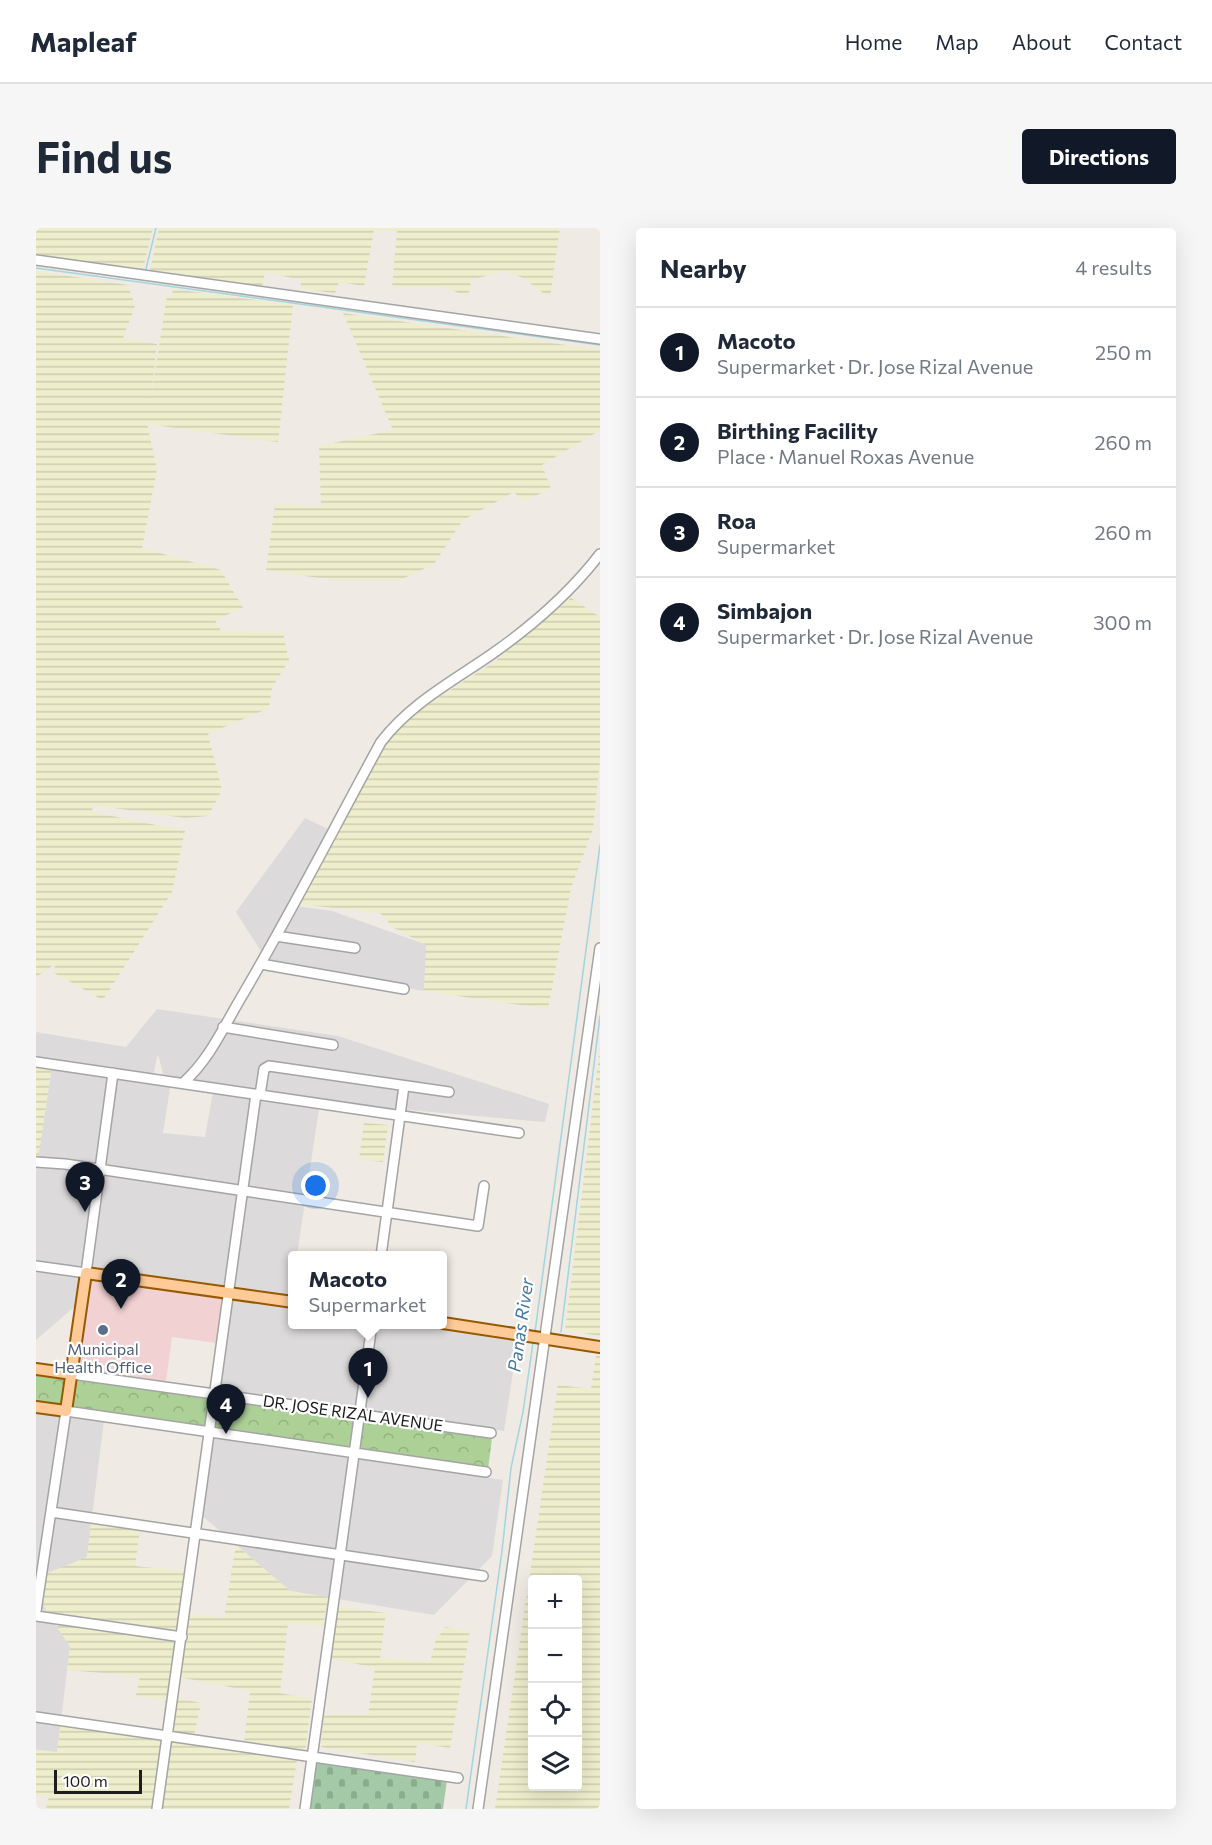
<!DOCTYPE html>
<html lang="en">
<head>
<meta charset="utf-8">
<style>
  body { margin:0; font-family:Commissioner,sans-serif; background:#f6f6f7; color:#1f2937 }
  .controls { position:absolute; right:18px; bottom:18px; display:grid; overflow:hidden; border-radius:6px; box-shadow:0 6px 24px #0002 }
  .controls button { width:54px; height:54px; display:grid; place-items:center; padding:0; border:0; border-bottom:2px solid #e0e1e3; background:#fff; color:#1f2937; font:30px sans-serif }
  .scale { position:absolute; left:18px; bottom:15px; width:88px; box-sizing:border-box; padding-left:6px; border:3px solid #1d1d1d; border-top:0; font-size:16px; line-height:21px; white-space:nowrap; color:#1d1d1d; -webkit-text-stroke:4px #fff; paint-order:stroke }
  .you { position:absolute; left:280px; top:958px; width:21px; height:21px; margin:-15px; border:4px solid #fff; border-radius:50%; background:#1a73e8; box-shadow:0 0 0 9px #1a73e833 }
  .badge { display:grid; place-items:center; width:39px; height:39px; border-radius:50%; background:#111827; color:#fff; font-size:20px; font-weight:700 }
  .pin { position:absolute; translate:-50% -50px; filter:drop-shadow(0 2px 3px #0008) }
  .pin::after { content:''; position:absolute; top:32px; width:21px; height:18px; background:inherit; clip-path:polygon(0 0,100% 0,50% 100%) }
  .popup { position:absolute; left:252px; top:1023px; width:159px; height:78px; box-sizing:border-box; display:grid; place-content:center; border-radius:6px; background:#fff; filter:drop-shadow(0 2px 4px #0005); font-size:20px; white-space:nowrap; color:#747a83 }
  .popup b { font-size:22px; color:#1f2937 }
  .popup::after { content:''; position:absolute; left:50%; top:100%; margin-left:-12px; border:12px solid transparent; border-top-color:#fff }
  .list { margin:0; padding:0; list-style:none }
  h2 { display:flex; justify-content:space-between; align-items:center; height:78px; margin:0; padding:0 24px; font-size:26px }
  h2 small { font-size:20px; font-weight:400; color:#747a83 }
  .list li { display:grid; grid-template-columns:39px 1fr auto; gap:18px; align-items:center; box-sizing:border-box; height:90px; padding:0 24px; border-top:2px solid #e0e1e3 }
  .list b { display:block; font-size:22px; white-space:nowrap }
  .list p { margin:0; font-size:20px; white-space:nowrap; color:#747a83 }
  .list em { font-size:20px; font-style:normal; color:#747a83 }
  .icon { flex:none; width:33px; height:33px; fill:none; stroke:currentColor; stroke-width:2; stroke-linecap:round; stroke-linejoin:round }
  .map { position:relative; flex:none; width:564px; height:1581px; overflow:hidden; border-radius:6px }
  header { display:flex; align-items:center; gap:36px; box-sizing:border-box; height:84px; padding:0 30px; background:#fff; border-bottom:2px solid #e0e1e3 }
  header strong { font-size:28px }
  nav { display:flex; gap:33px; margin-inline-start:auto; font-size:21px }
  .intro { display:flex; align-items:center; justify-content:space-between; box-sizing:border-box; height:144px; padding:0 36px }
  h1 { margin:0; font-size:42px }
  .button { padding:15px 27px; border-radius:6px; background:#111827; color:#fff; font-size:21px; font-weight:700 }
  main { display:flex; gap:36px; padding:0 36px }
  aside { flex:1; background:#fff; border-radius:6px; box-shadow:0 6px 24px #0002 }
  .map>svg:first-child { display:block }
</style>
</head>
<body>
<header>
<strong>Mapleaf</strong>
<nav><a>Home</a><a>Map</a><a>About</a><a>Contact</a></nav>
</header>
<div class="intro"><h1>Find us</h1><a class="button">Directions</a></div>
<main>
<div class="map">
<svg width="564" height="1581" viewBox="0 0 564 1581">
  <defs>
    <pattern id="farmland-rules" width="6" height="5" patternUnits="userSpaceOnUse" patternTransform="scale(1.5)"><rect width="6" height="5" fill="#eeeecd"/><path d="M0 2.5h6" fill="none" stroke="#ccccb0"/></pattern>
    <pattern id="forest-crowns" width="20" height="18" patternUnits="userSpaceOnUse" patternTransform="scale(1.5)"><rect width="20" height="18" fill="#acd096"/><path d="M2 6a3 3 0 1 1 6 0M12 15a3 3 0 1 1 6 0" fill="none" stroke="#94b281"/></pattern>
    <pattern id="cemetery-stones" width="16" height="16" patternUnits="userSpaceOnUse" patternTransform="scale(1.5)"><rect width="16" height="16" fill="#a3c9a6"/><path d="M2 7V4a2 2 0 0 1 4 0v3zM10 15v-3a2 2 0 0 1 4 0v3z" fill="#8cac8e"/></pattern>
  </defs>
  <rect width="100%" height="100%" fill="#efeae3"/>
  <!-- residential -->
  <path fill="#dcdada" fill-rule="evenodd" d="M269,590l25,12 -41,75 43,6 95,34 -3,46 -155,-27 -33,-52z
    M121,781l181,27 211,68 -4,18 -225,-20 -23,153 -4,1v68l139,1 86,13 -14,93 -289,-42 15,-96 -149,8 -45,39v-168l16,-106 -16,-3v-31l90,15zM122,826l7,27 -13,-2zM135,854l43,4 -9,51 -42,-4z
    M0,1182l68,10 -17,137 -48,41 31,49 -13,105 -21,-2z
    M173,1207l294,45 -11,76 -58,59 -144,-24 -91,-78z"/>
  <!-- commercial -->
  <path fill="#f1d1d2" d="M52,1051l136,17 -7,47 -45,-6 -6,44 -90,-13z"/>
  <!-- farmland -->
  <path fill="url(#farmland-rules)" fill-rule="evenodd" d="M0,0h117l-10,42 -107,-16z
    M123,0h401l-10,70 -27,-20 -18,-7 -35,9 1,9 -5,7 -22,-9h-52l5,-56 -23,-1 -10,56 -25,-4 -4,11 -34,-4v-9l-36,-8 -3,15 -112,-17z
    M0,43l92,14 7,21 -12,32 34,6 -6,54 16,-102h5l1,-7 120,16 -15,137 -131,-18 10,45 -15,79 79,22 22,38 -28,12 6,11 62,2 6,27 -17,28 -3,20 -61,26 14,56 -14,26 -23,2 -93,-13 1,7 92,19 -13,61 -69,108 -49,-27 1,-9 -19,13z
    M307,85l257,37v80l-58,35 9,24 -28,12 -9,-9 -51,28 -29,44 -34,16h-64l-70,-9 9,-67 46,3 -2,-61 74,-16z
    M535,370l29,19v142l-7,70 -22,59 -23,121 -124,-18 2,-46 -32,-17 -14,-15 -83,-9 88,-162 28,-28 81,-52z
    M564,819v289l-35,-6z
    M0,835l16,2 -16,107z
    M328,895l24,2 -5,37 -24,-3z
    M560,1128h4v453h-105l63,-424 33,4zM496,1352h46v206h-46z
    M55,1295l49,6 -5,37 56,6 -5,41 38,5 12,-73 54,46 38,6 -5,29 -35,-3 -8,70 32,6 -7,53 -61,-10 6,-51 -71,-14 -5,20 27,6 -7,32 -31,-6 2,-29 -29,-4 4,-20 -73,-6 3,-23 -31,-49 1,-22 47,-19z
    M301,1379l49,6 -6,45 50,4 7,-27h3l5,-8 25,4 -20,117 -33,-5 -2,19 -94,-15 3,-33 44,1 7,-47 -44,-10z
    M25,1497l236,35 -8,49h-243l3,-13 -13,-1v-45l21,2z"/>
  <!-- forest -->
  <path fill="url(#forest-crowns)" d="M0,1147l30,4 -4,27 -26,-4z
    M40,1152l134,19 -4,28 -134,-19z
    M183,1172l135,18 -4,30 -135,-20z
    M328,1192l128,18 -4,31 -129,-19z"/>
  <!-- cemetery -->
  <path fill="url(#cemetery-stones)" d="M281,1534l130,18 -4,29h-134z"/>
  <g fill="none" stroke-linecap="round" stroke-linejoin="round">
    <!-- stream -->
    <path stroke="#a2d5de" stroke-width="1.5" d="M0,40l564,77
      M110,41l10,-41
      M499,1104l65,-487
      M525,1104l39,-316
      M430,1581l36,-258 9,-83 12,-56 10,-69"/>
    <defs>
      <path id="minor" d="M0,32l564,79
        M240,708l79,12
        M225,736l143,25
        M187,799l110,18
        M0,834l483,71
        M147,855c27,-24 41,-57 59,-87 49,-83 93,-170 139,-254 30,-39 72,-61 111,-88 40,-28 78,-61 108,-100
        M224,867l4,-26 5,-3 180,26
        M0,934l29,2 413,62 6,-40
        M345,1028l23,-170
        M0,1038l50,7 27,-200
        M36,1146l419,59
        M15,1284l432,64
        M0,1383l30,-200 420,61
        M0,1388l146,21
        M0,1489l422,61
        M121,1581l99,-715
        M269,1581l67,-485
        M442,1581l122,-861"/>
      <path id="major" d="M407,1095l157,24
        M0,1141l36,5
        M0,1179l30,4 20,-138 207,29"/>
    </defs>
    <!-- minor casing -->
    <use href="#minor" stroke="#a4a4a4" stroke-width="12"/>
    <!-- major casing -->
    <use href="#major" stroke="#975900" stroke-width="14"/>
    <!-- minor -->
    <use href="#minor" stroke="#fff" stroke-width="9"/>
    <!-- major -->
    <use href="#major" stroke="#fecb98" stroke-width="10"/>
  </g>
  <!-- markers -->
  <circle fill="#5c6f8a" stroke="#fff" stroke-width="2" cx="67" cy="1102" r="6"/>
  <g text-anchor="middle" stroke-width="4.5" stroke-linejoin="round" paint-order="stroke">
    <!-- service labels -->
    <g font-size="16" fill="#4e5e75" stroke="#fff">
      <text x="67" y="1127">Municipal<tspan x="67" dy="18">Health Office</tspan></text>
    </g>
    <!-- street labels -->
    <g font-size="16" fill="#1d1d1d" stroke="#fff">
      <text transform="translate(317 1185) rotate(8)" y="6">DR. JOSE RIZAL AVENUE</text>
    </g>
    <!-- water labels -->
    <g font-size="18" font-style="italic" fill="#4278a0" stroke="#fff">
      <text transform="translate(485 1097) rotate(-82)" y="6">Panas River</text>
    </g>
  </g>
</svg>
<div class="controls">
<button>+</button>
<button>−</button>
<button><svg class="icon" aria-label="locate" viewBox="0 0 24 24"><circle cx="12" cy="12" r="6"/><path d="M12 2v4M12 18v4M2 12h4M18 12h4"/></svg></button>
<button><svg class="icon" aria-label="layers" viewBox="0 0 24 24"><path d="M12 4l9 5-9 5-9-5zM3 14l9 5 9-5"/></svg></button>
</div>
<div class="scale">100 m</div>
<div class="you"></div>
<div class="pin badge" style="left:332px;top:1170px">1</div>
<div class="popup"><b>Macoto</b>Supermarket</div>
<div class="pin badge" style="left:85px;top:1081px">2</div>
<div class="pin badge" style="left:49px;top:984px">3</div>
<div class="pin badge" style="left:190px;top:1206px">4</div>
</div>
<aside>
<h2>Nearby<small>4 results</small></h2>
<ul class="list">
<li><span class="badge">1</span><div><b>Macoto</b><p>Supermarket · Dr. Jose Rizal Avenue</p></div><em>250 m</em></li>
<li><span class="badge">2</span><div><b>Birthing Facility</b><p>Place · Manuel Roxas Avenue</p></div><em>260 m</em></li>
<li><span class="badge">3</span><div><b>Roa</b><p>Supermarket</p></div><em>260 m</em></li>
<li><span class="badge">4</span><div><b>Simbajon</b><p>Supermarket · Dr. Jose Rizal Avenue</p></div><em>300 m</em></li>
</ul>
</aside>
</main>
</body>
</html>
